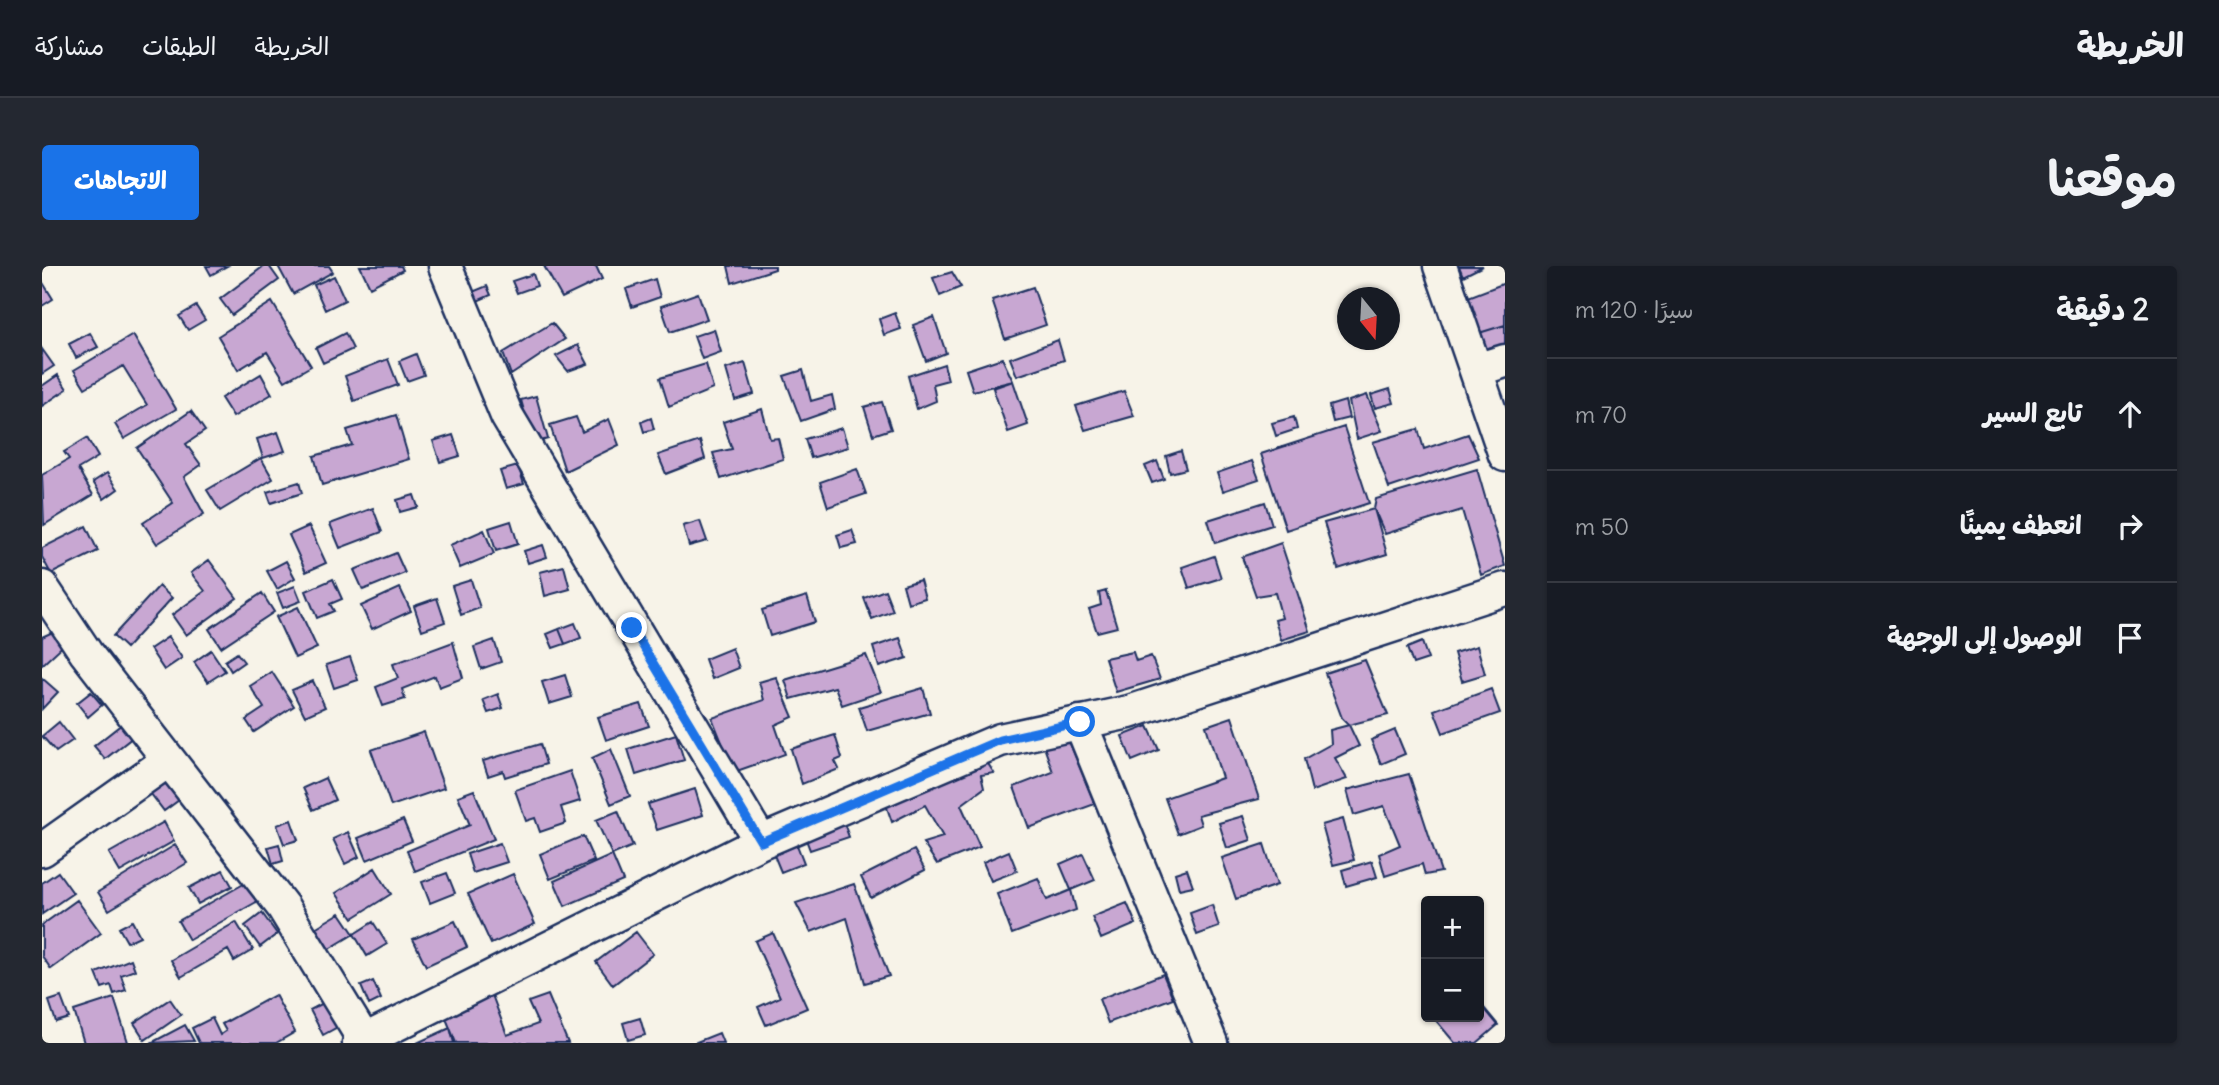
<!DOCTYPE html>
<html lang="ar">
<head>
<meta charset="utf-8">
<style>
  body { margin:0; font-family:Delius,"Playpen Sans Arabic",sans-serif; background:#242831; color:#f1f3f6; direction:rtl }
  .controls { position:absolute; right:21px; bottom:21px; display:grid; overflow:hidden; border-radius:7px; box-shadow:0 2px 5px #0004 }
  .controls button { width:63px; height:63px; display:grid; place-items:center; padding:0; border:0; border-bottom:2px solid #363941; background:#171b24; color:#f1f3f6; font:35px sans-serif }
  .compass { position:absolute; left:1295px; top:21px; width:63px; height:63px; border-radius:50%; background:#171b24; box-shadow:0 2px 5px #0004; rotate:162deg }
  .stop { position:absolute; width:21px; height:21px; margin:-16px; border:5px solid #1a73e8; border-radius:50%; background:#fff }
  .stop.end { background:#1a73e8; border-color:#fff; box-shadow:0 2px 7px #0008 }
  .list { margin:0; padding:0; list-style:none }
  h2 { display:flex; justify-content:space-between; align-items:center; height:91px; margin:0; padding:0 28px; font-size:30px }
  h2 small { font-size:23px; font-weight:400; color:#9ea1a6 }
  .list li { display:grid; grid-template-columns:46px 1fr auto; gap:21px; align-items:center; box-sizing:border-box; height:112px; padding:0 28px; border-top:2px solid #363941 }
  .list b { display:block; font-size:26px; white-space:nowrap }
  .list em { font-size:23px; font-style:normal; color:#9ea1a6 }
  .icon { flex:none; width:38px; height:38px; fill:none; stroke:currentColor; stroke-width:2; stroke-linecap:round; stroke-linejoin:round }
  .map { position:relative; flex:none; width:1463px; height:777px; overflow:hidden; direction:ltr; border-radius:7px }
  header { display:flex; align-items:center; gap:42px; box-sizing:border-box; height:98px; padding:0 35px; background:#171b24; border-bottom:2px solid #363941 }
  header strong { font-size:33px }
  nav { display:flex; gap:38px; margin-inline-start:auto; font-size:24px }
  .intro { display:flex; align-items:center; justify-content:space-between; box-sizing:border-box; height:168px; padding:0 42px }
  h1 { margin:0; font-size:49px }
  .button { padding:18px 32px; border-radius:7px; background:#1a73e8; color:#fff; font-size:24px; font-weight:700 }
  main { display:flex; gap:42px; padding:0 42px }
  aside { flex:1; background:#171b24; border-radius:7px; box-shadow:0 2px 5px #0004 }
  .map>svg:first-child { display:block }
</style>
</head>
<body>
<header>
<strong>الخريطة</strong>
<nav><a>الخريطة</a><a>الطبقات</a><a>مشاركة</a></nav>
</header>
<div class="intro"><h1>موقعنا</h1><a class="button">الاتجاهات</a></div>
<main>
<aside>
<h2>2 دقيقة<small>سيرًا · 120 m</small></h2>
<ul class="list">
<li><svg class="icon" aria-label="ahead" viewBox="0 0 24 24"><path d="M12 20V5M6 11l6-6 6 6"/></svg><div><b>تابع السير</b></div><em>70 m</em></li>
<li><svg class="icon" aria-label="right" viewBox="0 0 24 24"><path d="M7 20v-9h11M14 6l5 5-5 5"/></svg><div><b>انعطف يمينًا</b></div><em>50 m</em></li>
<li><svg class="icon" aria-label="arrive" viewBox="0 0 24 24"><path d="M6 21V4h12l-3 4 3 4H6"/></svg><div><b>الوصول إلى الوجهة</b></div></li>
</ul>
</aside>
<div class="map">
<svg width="1463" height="777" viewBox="0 0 1463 777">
  <rect width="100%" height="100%" fill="#f7f3e8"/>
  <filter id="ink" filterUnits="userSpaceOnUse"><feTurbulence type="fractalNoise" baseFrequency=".0143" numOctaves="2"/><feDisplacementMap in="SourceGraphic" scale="14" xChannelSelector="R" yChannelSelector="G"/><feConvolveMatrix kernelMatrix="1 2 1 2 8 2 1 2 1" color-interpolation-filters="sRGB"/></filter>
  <g filter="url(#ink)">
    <!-- building -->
    <path fill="#c8a7d2" stroke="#1b2f5e" stroke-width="2" d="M164,0h21l-16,9z
      M222,0h5l10,14 -47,35 -12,-16z
      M236,0h51l4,6 -40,22z
      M318,0h41l2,4 -33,17z
      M502,0h52l6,13 -40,19z
      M686,0h47v3l-43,14z
      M1417,0h24l-20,10z
      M910,6l9,15 -21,9 -7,-18z
      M491,8l4,12 -20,7 -5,-12z
      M292,10l11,24 -20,10 -11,-25z
      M613,13l5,18 -28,10 -6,-18z
      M0,15l11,18 -11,7z
      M1463,17v42l-26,8 -11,-36z
      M445,20l4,9 -16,7 -5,-9z
      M991,21l13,38 -41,14 -13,-39z
      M656,27l9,26 -37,13 -9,-26z
      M230,36l39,64 -26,15 -18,-29 -29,18 -20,-34z
      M154,40l9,14 -17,10 -9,-14z
      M853,47l6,16 -17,6 -5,-16z
      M892,51l12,36 -20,8 -13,-36z
      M510,57l13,16 -54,36 -8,-22z
      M1463,59v20l-19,7 -7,-19z
      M672,63l7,23 -19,7 -8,-23z
      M48,67l8,14 -22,11 -7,-14z
      M303,67l8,16 -30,14 -7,-15z
      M91,69l43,74 -52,30 -9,-15 32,-19 -24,-39 -38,22 -11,-18z
      M1016,74l6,20 -47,16 -7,-18z
      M536,79l10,19 -20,7 -12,-15z
      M0,83l12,17 -12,8z
      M374,88l8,21 -17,6 -8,-20z
      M960,92l11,23 -40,10 -7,-21z
      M346,93l10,26 -44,16 -9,-25z
      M703,97l9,31 -19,6 -9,-31z
      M664,98l7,25 -44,18 -9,-29z
      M902,98l4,16 -15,4 3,17 -19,8 -9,-33z
      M761,104l8,31 21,-6 3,14 -34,12 -17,-45z
      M219,108l11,20 -39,23 -12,-19z
      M16,109l9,14 -25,17v-20z
      M971,115l15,44 -20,7 -15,-44z
      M1348,123l4,14 -19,5 -4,-13z
      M1082,125l10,25 -49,14 -9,-24z
      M1325,129l15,36 -25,8 -8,-38z
      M494,130l12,43 -15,4 -12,-43z
      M1303,135l4,17 -16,4 -4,-16z
      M840,136l9,27 -18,6 -9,-28z
      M720,143l8,30 8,-1 5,21 -62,20 -8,-26 19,-4 -9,-27z
      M149,145l14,20 -19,13 15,21 -17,12 20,37 -47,30 -14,-21 30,-20 -36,-55z
      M354,149l13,44 -87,26 -8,-29 38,-11 -5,-15z
      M534,151l6,15 27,-13 10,26 -54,26 -15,-46z
      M1252,151l3,12 -21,7 -4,-13z
      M609,152l3,11 -10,3 -3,-10z
      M1302,161l25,76 -83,27 -25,-76z
      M800,162l6,19 -37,11 -6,-19z
      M1376,163l6,20 44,-15 11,24 -90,30 -16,-46z
      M236,166l7,19 -22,7 -6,-19z
      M411,169l7,21 -20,6 -7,-21z
      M45,172l11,19 -20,12 15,26 -49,30 -2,-50 27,-16 -5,-7z
      M658,175l5,18 -39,15 -8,-19z
      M1139,185l5,18 -16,4 -4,-17z
      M219,192l12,21 -53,32 -13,-21z
      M1115,195l7,18 -12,4 -7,-17z
      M1210,195l7,18 -36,12 -6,-18z
      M476,200l6,18 -18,5 -6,-18z
      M815,203l9,25 -38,13 -8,-25z
      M1435,203l28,97 -24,9 -19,-65 -77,24 -11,-25 2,-10z
      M65,207l11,16 -14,10 -11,-17z
      M257,216l3,11 -31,10 -4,-11z
      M372,229l4,12 -18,5 -3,-12z
      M1223,236l7,23 -57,18 -7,-23z
      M331,242l9,24 -42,16 -10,-24z
      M1332,243l13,45 -49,15 -14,-46z
      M469,255l7,23 -22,7 -7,-23z
      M658,255l7,20 -18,5 -6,-20z
      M44,260l12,25 -47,23 -9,-17v-9z
      M267,260l17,37 -20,9 -17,-37z
      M442,264l10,24 -34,14 -10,-23z
      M810,264l5,14 -16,4 -4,-13z
      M1239,277l29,88 -29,9 -6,-20 7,-2 -7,-25 -19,3 -14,-39z
      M501,279l4,12 -19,6 -4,-12z
      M354,287l9,20 -42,17 -9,-20z
      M1172,290l7,22 -32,10 -7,-21z
      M167,294l28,38 -51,37 -14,-20 33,-24 -14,-18z
      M244,295l9,17 -18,11 -10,-18z
      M522,300l6,23 -25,7 -5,-24z
      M291,313l9,20 -12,5 4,7 -17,7 -11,-27z
      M429,314l9,28 -19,7 -9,-29z
      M878,314l5,18 -17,5 -5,-18z
      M117,320l13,12 -46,50 -13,-12z
      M253,320l6,15 -18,7 -6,-15z
      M358,322l11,23 -39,18 -11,-23z
      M843,324l8,21 -21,8 -8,-21z
      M1064,325l11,36 -20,5 -8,-23 12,-4 -2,-12z
      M220,327l12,19 -53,35 -12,-18z
      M765,330l8,26 -45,14 -8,-26z
      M395,332l8,24 -23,8 -8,-24z
      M256,341l19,41 -22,10 -19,-41z
      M533,357l6,15 -16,6 -6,-15z
      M17,363l9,12 -26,24v-28z
      M517,363l6,15 -12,4 -6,-14z
      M126,371l14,21 -18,12 -14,-21z
      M858,372l7,20 -28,9 -6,-20z
      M452,374l7,22 -20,7 -7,-22z
      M411,376l10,36 -24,9 -4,-11 -33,13 3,10 -22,7 -7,-19 22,-9 -5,-14z
      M1380,376l6,17 -15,5 -6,-16z
      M1435,380l8,28 -23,7 -8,-28z
      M690,382l7,20 -27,11 -7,-20z
      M169,384l14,21 -17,11 -14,-20z
      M1091,386l3,9 15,-5 9,23 -44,13 -11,-34z
      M195,387l7,9 -13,9 -6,-10z
      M824,389l15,37 -39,13 -7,-18 -44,12 -6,-19z
      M308,391l8,23 -24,8 -8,-23z
      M1323,394l23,55 -39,10 -7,-7 -17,-45z
      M230,406l22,34 -40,26 -8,-12 18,-12 -14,-22z
      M523,409l7,22 -23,7 -7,-22z
      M734,411l17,40 -18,8 10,29 -51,18 -22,-54 52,-18 -5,-18z
      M0,412l16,14 -16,17z
      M271,415l12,26 -20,9 -13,-26z
      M881,422l7,25 -63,18 -8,-24z
      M1449,423l9,24 -57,20 -9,-23z
      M49,426l11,13 -14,12 -11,-14z
      M456,428l5,14 -15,5 -5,-13z
      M599,438l8,22 -43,14 -8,-23z
      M1190,451l27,82 -61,16 3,10 -23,9 -13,-36 57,-20 -16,-52z
      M17,456l14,18 -17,12 -14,-16z
      M80,458l11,13 -28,22 -11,-13z
      M1307,459l10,21 -24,12 12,21 -35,12 -8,-32 27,-15 -1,-14z
      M1106,460l11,24 -27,11 -10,-25z
      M1353,464l10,24 -24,10 -10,-24z
      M382,466l20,56 -53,18 -20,-56z
      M634,468l8,26 -48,15 -8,-26z
      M793,469l7,23 -7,3 4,8 -37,15 -11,-35z
      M1027,475l26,63 -66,24 -15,-41 39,-15 -10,-28z
      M498,478l6,20 -41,13 -2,-6 -15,5 -5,-15z
      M569,483l19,47 -19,8 -19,-46z
      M943,493l9,14 -13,2 3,13 -23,17 19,42 -43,17 -14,-21 20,-6 -18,-32 -33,17 -8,-23z
      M528,505l10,30 -19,6 5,16 -26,9 -5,-14 -9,3 -11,-31z
      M1367,508l32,98 -16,3 -3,-11 -37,12 -6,-22 21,-9 -16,-39 -30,9 -7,-25z
      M283,512l10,22 -22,10 -10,-22z
      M121,513l16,21 -15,11 -16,-21z
      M653,523l8,26 -46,15 -9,-26z
      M432,524l20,49 -79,32 -8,-20 63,-26 -12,-29z
      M576,545l15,35 -21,9 -16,-35z
      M1201,550l8,24 -24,8 -8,-25z
      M1301,553l11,41 -21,5 -11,-40z
      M249,554l7,20 -14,4 -7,-19z
      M361,554l9,21 -45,19 -9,-22z
      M801,555l6,16 -39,13 -6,-16z
      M122,556l10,19 -54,31 -11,-19z
      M306,566l11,25 -14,7 -12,-25z
      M541,570l11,25 -44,18 -10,-25z
      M458,577l7,19 -34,11 -6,-19z
      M237,578l4,17 -10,3 -5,-17z
      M1222,578l13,41 -41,14 -14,-41z
      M133,579l12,18 -78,47 -11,-18z
      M755,579l7,18 -23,9 -7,-17z
      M872,584l11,20 -54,28 -10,-21z
      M967,585l8,20 -26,10 -8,-19z
      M1041,588l12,26 -24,10 -11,-26z
      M570,589l11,26 -58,25 -11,-25z
      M1330,595l5,16 -31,9 -4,-16z
      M333,602l16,26 -38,24 -17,-25z
      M1145,603l6,17 -14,3 -4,-16z
      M181,604l9,16 -34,18 -9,-16z
      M16,606l15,21 -31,21v-31z
      M405,607l8,20 -25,10 -8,-21z
      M471,608l22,50 -44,20 -23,-50z
      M996,612l9,22 24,-10 5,20 -64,24 -15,-40z
      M207,615l11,19 -71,40 -11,-19z
      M812,618l35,92 -24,7 -18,-65 -36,14 -15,-29z
      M35,634l24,33 -50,36 -9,-13v-31z
      M1085,637l9,21 -35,15 -9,-22z
      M1170,639l7,22 -22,8 -7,-22z
      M220,647l15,21 -17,13 -15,-21z
      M298,647l14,21 -25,15 -14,-21z
      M90,655l8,15 -13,6 -8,-14z
      M413,655l12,26 -41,19 -13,-27z
      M194,656l17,28 -19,11 -6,-11 -47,27 -10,-17z
      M331,656l14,22 -20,12 -13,-22z
      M594,666l17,22 -40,31 -17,-23z
      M731,667l34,75 -41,17 -8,-18 22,-10 -25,-56z
      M89,693l4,11 -14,5 5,15 -12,4 -3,-9 -9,3 -6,-15z
      M1121,708l10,24 -65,25 -9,-24z
      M331,715l8,18 -12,6 -8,-19z
      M233,729l20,37 -19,11h-77l-7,-15 20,-10 8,17 6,-4 -4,-7z
      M450,729l15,40 31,-11 -10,-22 20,-7 20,48h-112l-11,-27z
      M19,731l8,21 -13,4 -7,-21z
      M72,732l14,44 -44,1 -10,-32z
      M128,733l11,16 -36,25 -11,-17z
      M285,735l14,24 -18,10 -13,-25z
      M1437,736l19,23 -21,18h-22l-22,-26h46z
      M598,752l5,17 -17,5 -5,-17z
      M143,759l9,16 -43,2z
      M408,762l4,15h-37z
      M677,767l4,10h-29z"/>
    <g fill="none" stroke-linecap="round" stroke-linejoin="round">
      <defs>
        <path id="minor" d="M403,0l62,150 254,426
          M1398,0l65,189
          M1434,104l29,-9
          M0,321l44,66 197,254 81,133
          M1038,456l131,321
          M0,584l127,-90
          M317,777l402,-201 239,-102 129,-28 376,-123"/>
      </defs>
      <!-- minor casing -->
      <use href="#minor" stroke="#1b2f5e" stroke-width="37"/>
      <!-- minor -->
      <use href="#minor" stroke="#f7f3e8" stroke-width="32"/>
    </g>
  </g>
  <g fill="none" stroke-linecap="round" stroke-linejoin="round" filter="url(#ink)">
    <!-- route -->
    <path stroke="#1a73e8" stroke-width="9" d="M590,362l129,214 239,-102 80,-18"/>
  </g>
</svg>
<div class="controls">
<button>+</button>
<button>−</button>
</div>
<svg class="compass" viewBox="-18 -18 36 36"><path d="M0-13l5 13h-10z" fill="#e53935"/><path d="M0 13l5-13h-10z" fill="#9ea1a6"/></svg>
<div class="stop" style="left:1038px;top:456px"></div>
<div class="stop end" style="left:590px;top:362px"></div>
</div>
</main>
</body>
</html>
